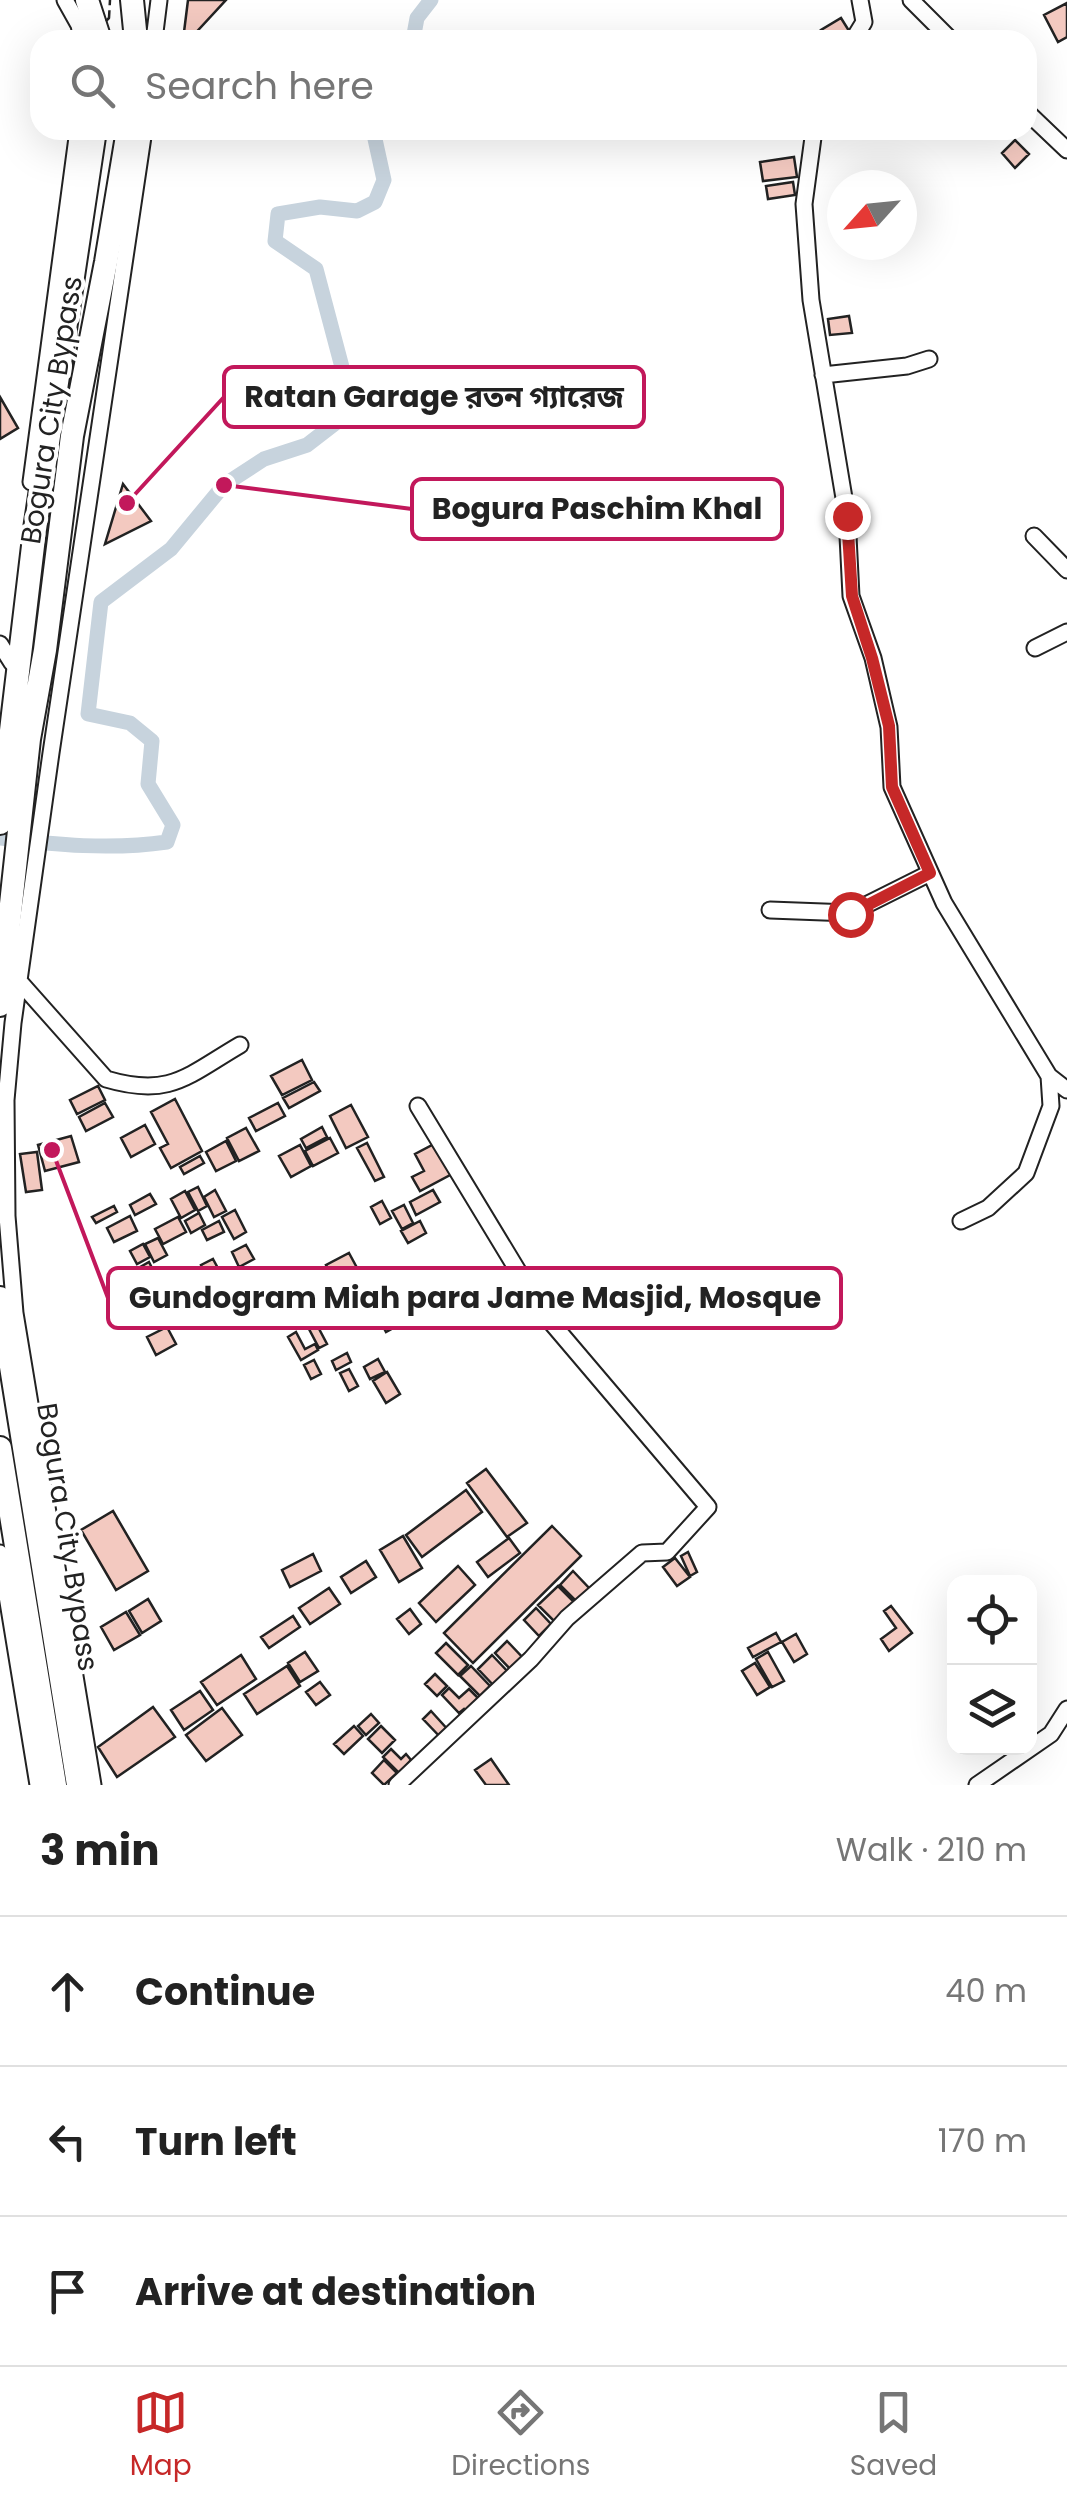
<!DOCTYPE html>
<html lang="en">
<head>
<meta charset="utf-8">
<style>
  body { margin:0; font-family:Poppins,"Noto Sans Bengali",sans-serif; background:#f2f2f2; color:#222 }
  .controls { position:absolute; right:30px; bottom:30px; display:grid; overflow:hidden; border-radius:20px; box-shadow:0 10px 40px #0002 }
  .controls button { width:90px; height:90px; display:grid; place-items:center; padding:0; border:0; border-bottom:2px solid #e0e0e0; background:#fff; color:#222; font:50px sans-serif }
  .compass { position:absolute; left:827px; top:170px; width:90px; height:90px; border-radius:50%; background:#fff; box-shadow:0 10px 40px #0002; rotate:243deg }
  .stop { position:absolute; width:30px; height:30px; margin:-22px; border:8px solid #c62828; border-radius:50%; background:#fff }
  .stop.end { background:#c62828; border-color:#fff; box-shadow:0 2px 10px #0008 }
  .list { margin:0; padding:0; list-style:none }
  h2 { display:flex; justify-content:space-between; align-items:center; height:130px; margin:0; padding:0 40px; font-size:42px }
  h2 small { font-size:32px; font-weight:400; color:#767676 }
  .list li { display:grid; grid-template-columns:65px 1fr auto; gap:30px; align-items:center; box-sizing:border-box; height:150px; padding:0 40px; border-top:2px solid #e0e0e0 }
  .list b { display:block; font-size:38px; white-space:nowrap }
  .list em { font-size:32px; font-style:normal; color:#767676 }
  .icon { flex:none; width:55px; height:55px; fill:none; stroke:currentColor; stroke-width:2; stroke-linecap:round; stroke-linejoin:round }
  .map { position:relative; flex:none; width:1067px; height:1785px; overflow:hidden }
  .search { position:absolute; background:#fff; box-shadow:0 10px 40px #0002; left:30px; right:30px; top:30px; height:110px; display:flex; align-items:center; gap:25px; box-sizing:border-box; padding:0 35px; border-radius:30px; color:#767676; font-size:38px }
  .sheet { height:580px; background:#fff }
  nav { display:flex; justify-content:space-around; align-items:center; box-sizing:border-box; height:140px; border-top:2px solid #e0e0e0; background:#fff; font-size:28px; color:#767676 }
  nav a { display:grid; justify-items:center; gap:5px }
  nav .on { color:#c62828 }
  .map>svg:first-child { display:block }
</style>
</head>
<body>
<div class="map">
<svg width="1067" height="1785" viewBox="0 0 1067 1785">
  <rect width="100%" height="100%" fill="#fff"/>
  <g fill="none" stroke-linecap="round" stroke-linejoin="round">
    <!-- canal -->
    <path stroke="#c7d3dd" stroke-width="15" d="M413,40l4,-22 14,-18
      M0,838c55,7 112,12 167,4l6,-17 -25,-41 4,-43 -22,-18 -42,-9 13,-112 70,-53 53,-64 40,-26 43,-14 35,-27 5,-32 -31,-117 -41,-28 3,-27 42,-7 37,4 18,-9 9,-22 -11,-50"/>
  </g>
  <!-- building -->
  <path fill="#f3c9c0" stroke="#222" stroke-width="2.5" d="M188,0h38l-37,40h-6z
    M1067,3v34l-9,5 -14,-27z
    M841,18l10,16 -10,6h-14l-6,-10z
    M1015,140l14,14 -14,14 -13,-15z
    M794,157l3,20 -34,4 -3,-19z
    M793,182l2,13 -27,4 -2,-13z
    M849,316l3,17 -22,2 -2,-16z
    M0,397l18,31 -18,11z
    M123,484l28,37 -46,23z
    M302,1060l10,20 -30,15 -11,-19z
    M314,1082l6,9 -31,17 -6,-10z
    M98,1086l7,14 -28,14 -7,-14z
    M175,1099l27,52 -31,17 -11,-20 8,-4 -17,-32z
    M105,1103l8,14 -27,14 -7,-14z
    M278,1103l7,13 -29,15 -7,-13z
    M351,1105l17,32 -22,11 -16,-32z
    M145,1125l10,19 -24,13 -10,-19z
    M322,1127l5,10 -21,11 -5,-9z
    M246,1128l13,23 -20,10 -12,-23z
    M71,1136l8,26 -34,9 -7,-26z
    M330,1138l8,15 -25,13 -8,-15z
    M226,1141l10,20 -20,10 -10,-19z
    M367,1143l17,34 -9,4 -18,-33z
    M436,1143l16,31 -32,17 -8,-14 12,-6 -9,-17z
    M300,1145l11,21 -20,11 -12,-21z
    M37,1152l5,38 -16,2 -6,-38z
    M200,1156l4,7 -20,11 -4,-7z
    M198,1187l9,19 -9,5 -10,-19z
    M215,1190l11,21 -12,6 -10,-20z
    M433,1190l7,12 -24,13 -6,-13z
    M185,1191l10,19 -14,8 -10,-19z
    M150,1194l6,10 -21,11 -5,-10z
    M382,1201l9,17 -11,6 -9,-17z
    M404,1205l9,18 -11,6 -10,-18z
    M114,1206l3,6 -21,11 -4,-6z
    M235,1210l11,22 -12,7 -12,-22z
    M199,1213l6,12 -14,8 -6,-12z
    M130,1216l7,15 -23,11 -7,-14z
    M178,1217l8,15 -23,12 -8,-15z
    M219,1221l5,11 -17,8 -5,-10z
    M420,1221l6,12 -18,10 -7,-12z
    M158,1238l9,17 -13,7 -9,-18z
    M143,1244l7,13 -13,7 -7,-13z
    M246,1245l8,14 -15,8 -7,-15z
    M349,1253l7,13 -23,12 -7,-13z
    M213,1259l7,13 -13,6 -6,-13z
    M149,1262l7,14 -14,7 -7,-13z
    M387,1306l10,20 -11,6 -11,-21z
    M317,1325l10,19 -8,4 -10,-19z
    M167,1327l9,17 -20,11 -9,-18z
    M296,1332l9,17 10,-5 3,6 -17,10 -13,-23z
    M347,1353l4,9 -15,8 -4,-9z
    M378,1359l7,13 -15,7 -6,-12z
    M314,1360l7,14 -10,5 -7,-14z
    M349,1369l9,17 -9,5 -9,-18z
    M387,1372l13,22 -14,9 -13,-22z
    M486,1469l41,54 -20,14 -40,-54z
    M466,1490l16,22 -60,45 -16,-22z
    M113,1511l35,60 -32,19 -35,-60z
    M552,1526l29,30 -108,107 -29,-30z
    M403,1536l19,32 -23,14 -19,-32z
    M509,1538l11,15 -32,24 -11,-15z
    M688,1552l9,20 -7,4 -9,-20z
    M313,1554l8,17 -31,16 -8,-17z
    M675,1558l15,19 -13,9 -14,-19z
    M366,1561l10,16 -25,16 -10,-16z
    M458,1566l17,19 -39,37 -17,-19z
    M573,1571l17,18 -13,13 -17,-17z
    M558,1586l16,16 -20,19 -16,-16z
    M329,1588l11,16 -30,20 -11,-16z
    M148,1599l13,22 -19,12 -13,-22z
    M891,1606l21,27 -23,18 -8,-12 15,-11 -12,-17z
    M536,1608l15,16 -12,12 -15,-16z
    M410,1609l11,15 -12,10 -12,-15z
    M126,1612l14,23 -26,15 -13,-23z
    M293,1616l7,11 -31,21 -8,-11z
    M776,1633l5,9 -28,15 -5,-9z
    M796,1634l11,20 -13,8 -12,-20z
    M507,1641l18,19 -12,12 -18,-19z
    M446,1643l22,22 -10,10 -22,-22z
    M305,1652l13,19 -18,11 -12,-19z
    M768,1652l16,29 -12,6 -16,-28z
    M241,1655l15,24 -39,26 -16,-23z
    M492,1655l18,19 -14,14 -18,-19z
    M755,1663l15,24 -13,8 -15,-24z
    M287,1666l13,20 -43,28 -13,-20z
    M471,1666l19,20 -10,10 -20,-20z
    M435,1674l12,12 -10,10 -12,-12z
    M320,1682l10,13 -14,10 -10,-13z
    M449,1688l10,10 10,-9 13,13 -13,13 -5,-6 -5,4 -17,-18z
    M200,1691l13,19 -29,20 -13,-20z
    M153,1707l22,30 -58,40 -19,-30z
    M222,1708l20,27 -36,26 -20,-26z
    M431,1711l19,21 -7,8 -20,-21z
    M371,1714l8,9 -13,12 -8,-9z
    M354,1726l9,10 -19,18 -10,-10z
    M381,1726l14,14 -13,13 -14,-14z
    M391,1749l10,10 5,-5 5,6 -12,13 -16,-16z
    M491,1759l18,26h-23l-11,-15z
    M384,1760l13,13 -13,12 -12,-12z"/>
  <g fill="none" stroke-linecap="round" stroke-linejoin="round">
    <defs>
      <path id="minor" d="M65,0l14,25 3,15
        M911,0l40,40
        M154,40l5,-40
        M853,40l11,-18 -4,-22
        M1027,112l40,38
        M814,130l-10,74 7,96 36,216 4,80 22,62 16,69 3,60 52,116 105,173
        M823,375l84,-9 22,-7
        M31,482l47,-352
        M1034,536l33,34
        M0,644l12,19
        M1035,648l32,-16
        M770,910l80,3 80,-40
        M19,981l87,98c64,19 81,-3 134,-34
        M961,1221l27,-13 38,-35 25,-67 -2,-30 18,14
        M0,1553l38,232
        M93,1785l-78,-472 -8,-97 -1,-116 7,-77 38,-270 93,-623
        M397,1785l134,-126 36,-41 75,-65 25,-1 41,-45 -164,-193 -126,-208
        M977,1785l74,-51 16,-25"/>
      <path id="highway" d="M87,0l13,40
        M132,0l4,40
        M0,823l35,-294 60,-399
        M0,1005l29,-266 16,-89 27,-214 34,-174 22,-132
        M0,1298l78,487
        M0,1448l55,337"/>
    </defs>
    <!-- minor casing -->
    <use href="#minor" stroke="#222" stroke-width="19"/>
    <!-- highway casing -->
    <use href="#highway" stroke="#222" stroke-width="26"/>
    <!-- minor -->
    <use href="#minor" stroke="#fff" stroke-width="15"/>
    <!-- highway -->
    <use href="#highway" stroke="#fff" stroke-width="22"/>
    <!-- fence -->
    <path stroke="#222" stroke-width="2.5" stroke-dasharray="12 5" stroke-linecap="butt" d="M106,21l3,-3 1,-18"/>
  </g>
  <g fill="none" stroke-linecap="round" stroke-linejoin="round">
    <!-- route -->
    <path stroke="#c62828" stroke-width="12" d="M847,516l5,80 20,62 17,68 3,61 38,86 -80,41"/>
  </g>
  <g text-anchor="middle" stroke-width="8" stroke-linejoin="round" paint-order="stroke">
    <!-- street labels -->
    <g font-size="28" fill="#222" stroke="#fff">
      <text transform="translate(51 410) rotate(-81)" y="10">Bogura City Bypass</text>
      <text transform="translate(68 1537) rotate(81)" y="10">Bogura City Bypass</text>
    </g>
  </g>
  <!-- callouts -->
  <path fill="none" stroke="#c2185b" stroke-width="4" d="M127 503L224 397M224 485L412 509M52 1150L108 1298"/>
  <g fill="#c2185b" stroke="#fff" stroke-width="4">
    <circle cx="127" cy="503" r="10"/>
    <circle cx="224" cy="485" r="10"/>
    <circle cx="52" cy="1150" r="10"/>
  </g>
  <g fill="#fff" stroke="#c2185b" stroke-width="4">
    <rect x="224" y="367" width="420" height="60" rx="10"/>
    <rect x="412" y="479" width="370" height="60" rx="10"/>
    <rect x="108" y="1268" width="733" height="60" rx="10"/>
  </g>
  <g font-size="30" text-anchor="middle" font-weight="bold" fill="#222">
    <text x="434" y="407">Ratan Garage রতন গ্যারেজ</text>
    <text x="597" y="519">Bogura Paschim Khal</text>
    <text x="475" y="1308">Gundogram Miah para Jame Masjid, Mosque</text>
  </g>
</svg>
<div class="controls">
<button><svg class="icon" aria-label="locate" viewBox="0 0 24 24"><circle cx="12" cy="12" r="6"/><path d="M12 2v4M12 18v4M2 12h4M18 12h4"/></svg></button>
<button><svg class="icon" aria-label="layers" viewBox="0 0 24 24"><path d="M12 4l9 5-9 5-9-5zM3 14l9 5 9-5"/></svg></button>
</div>
<svg class="compass" viewBox="-18 -18 36 36"><path d="M0-13l5 13h-10z" fill="#e53935"/><path d="M0 13l5-13h-10z" fill="#767676"/></svg>
<div class="stop" style="left:850px;top:914px"></div>
<div class="stop end" style="left:847px;top:516px"></div>
<div class="search"><svg class="icon" aria-label="search" viewBox="0 0 24 24"><circle cx="10" cy="10" r="6"/><path d="M15 15l6 6"/></svg>Search here</div>
</div>
<section class="sheet">
<h2>3 min<small>Walk · 210 m</small></h2>
<ul class="list">
<li><svg class="icon" aria-label="ahead" viewBox="0 0 24 24"><path d="M12 20V5M6 11l6-6 6 6"/></svg><div><b>Continue</b></div><em>40 m</em></li>
<li><svg class="icon" aria-label="left" viewBox="0 0 24 24"><path d="M17 20v-9H6M10 6l-5 5 5 5"/></svg><div><b>Turn left</b></div><em>170 m</em></li>
<li><svg class="icon" aria-label="arrive" viewBox="0 0 24 24"><path d="M6 21V4h12l-3 4 3 4H6"/></svg><div><b>Arrive at destination</b></div></li>
</ul>
</section>
<nav>
<a class="on"><svg class="icon" aria-label="map" viewBox="0 0 24 24"><path d="M3 6l6-2 6 2 6-2v14l-6 2-6-2-6 2zM9 4v14M15 6v14"/></svg>Map</a>
<a><svg class="icon" aria-label="directions" viewBox="0 0 24 24"><path d="M12 3l9 9-9 9-9-9zM9 14v-3h6M13 9l2 2-2 2"/></svg>Directions</a>
<a><svg class="icon" aria-label="saved" viewBox="0 0 24 24"><path d="M7 4h10v16l-5-4-5 4z"/></svg>Saved</a>
</nav>
</body>
</html>
